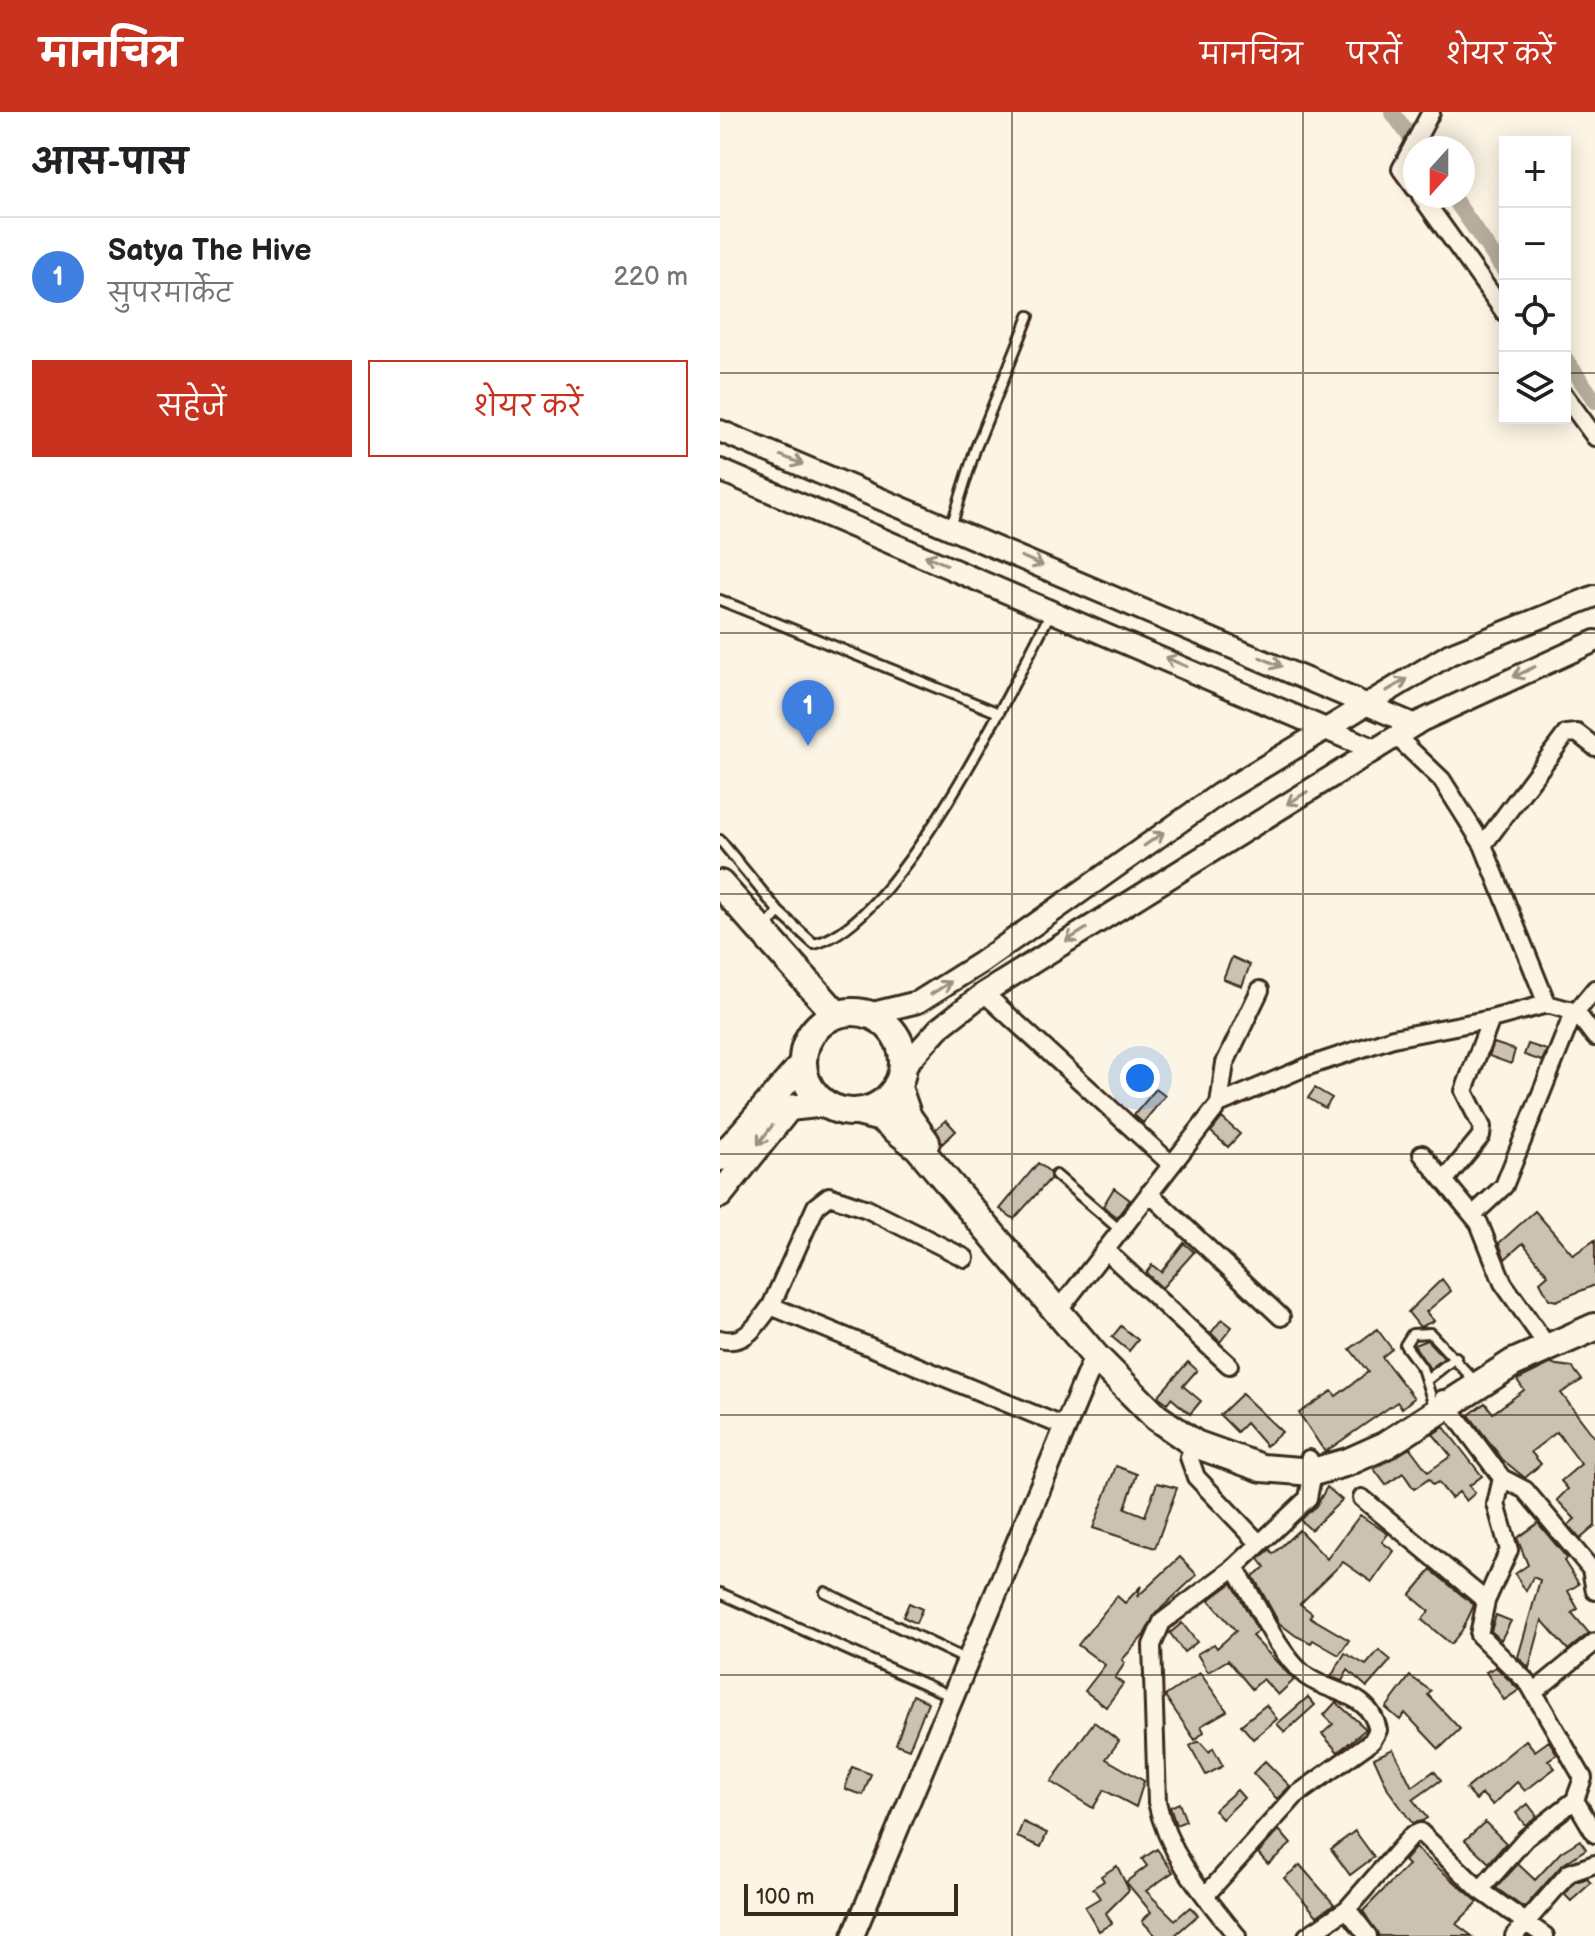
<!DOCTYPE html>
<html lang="hi">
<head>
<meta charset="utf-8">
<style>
  body { margin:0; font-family:"Balsamiq Sans","Playpen Sans Deva",sans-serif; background:#f6f6f6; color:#202124 }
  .controls { position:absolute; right:24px; top:24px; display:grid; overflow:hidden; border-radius:0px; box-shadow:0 4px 20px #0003 }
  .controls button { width:72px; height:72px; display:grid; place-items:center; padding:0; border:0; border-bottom:2px solid #e0e0e0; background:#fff; color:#202124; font:40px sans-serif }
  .compass { position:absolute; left:683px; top:24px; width:72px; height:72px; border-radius:50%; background:#fff; box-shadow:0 4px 20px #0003; rotate:201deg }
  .scale { position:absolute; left:24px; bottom:20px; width:214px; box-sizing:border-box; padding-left:8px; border:4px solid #3b2a1e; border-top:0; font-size:22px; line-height:28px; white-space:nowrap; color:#3b2a1e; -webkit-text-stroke:6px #fcf5e5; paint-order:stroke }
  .you { position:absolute; left:420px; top:966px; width:28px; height:28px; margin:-20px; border:6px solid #fff; border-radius:50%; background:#1a73e8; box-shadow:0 0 0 12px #1a73e833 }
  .badge { display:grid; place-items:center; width:52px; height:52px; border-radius:50%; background:#c8321e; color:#fff; font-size:26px; font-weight:700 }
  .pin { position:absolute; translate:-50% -66px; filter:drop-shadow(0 2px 4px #0008) }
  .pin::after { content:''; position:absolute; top:42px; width:28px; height:24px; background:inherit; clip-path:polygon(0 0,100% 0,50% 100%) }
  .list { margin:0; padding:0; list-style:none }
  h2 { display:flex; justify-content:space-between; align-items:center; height:104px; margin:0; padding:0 32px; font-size:34px }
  h2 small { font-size:26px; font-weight:400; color:#757577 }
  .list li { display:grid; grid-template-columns:52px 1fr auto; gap:24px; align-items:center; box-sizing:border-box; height:120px; padding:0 32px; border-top:2px solid #e0e0e0 }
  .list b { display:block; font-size:30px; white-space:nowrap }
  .list p { margin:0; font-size:26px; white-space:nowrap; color:#757577 }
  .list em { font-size:26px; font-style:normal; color:#757577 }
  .actions { display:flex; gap:16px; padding:24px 32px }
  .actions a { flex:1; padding:18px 0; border:2px solid #c8321e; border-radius:0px; text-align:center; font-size:28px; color:#c8321e }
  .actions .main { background:#c8321e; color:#fff }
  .icon { flex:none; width:44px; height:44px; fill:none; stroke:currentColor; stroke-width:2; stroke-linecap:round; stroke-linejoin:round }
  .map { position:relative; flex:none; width:875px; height:1824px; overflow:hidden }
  header { display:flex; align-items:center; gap:48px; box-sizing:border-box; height:112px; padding:0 40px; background:#c8321e; color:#fff }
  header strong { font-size:38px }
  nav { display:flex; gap:44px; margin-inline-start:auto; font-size:28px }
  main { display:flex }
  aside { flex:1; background:#fff }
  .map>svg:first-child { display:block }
</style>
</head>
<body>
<header>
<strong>मानचित्र</strong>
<nav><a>मानचित्र</a><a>परतें</a><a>शेयर करें</a></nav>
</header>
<main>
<aside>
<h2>आस-पास<small></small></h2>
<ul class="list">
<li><span class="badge" style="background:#3f7fe0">1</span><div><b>Satya The Hive</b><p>सुपरमार्केट</p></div><em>220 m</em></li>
</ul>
<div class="actions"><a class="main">सहेजें</a><a>शेयर करें</a></div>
</aside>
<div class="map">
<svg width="875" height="1824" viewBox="0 0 875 1824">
  <rect width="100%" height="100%" fill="#fcf5e5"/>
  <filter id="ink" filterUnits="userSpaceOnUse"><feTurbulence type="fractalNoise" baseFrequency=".0125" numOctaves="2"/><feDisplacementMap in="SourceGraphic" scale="16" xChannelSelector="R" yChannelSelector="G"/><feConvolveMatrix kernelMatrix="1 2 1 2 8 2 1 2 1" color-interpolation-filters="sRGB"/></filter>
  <g filter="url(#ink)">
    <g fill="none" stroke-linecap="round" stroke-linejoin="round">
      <!-- canal -->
      <path stroke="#b7ad9e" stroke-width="16" d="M672,0l26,36
        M732,84l53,76
        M845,246l30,43"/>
    </g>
    <!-- building -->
    <path fill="#ccc2b3" stroke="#3b2a1e" stroke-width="2" d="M512,845l18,8 -8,21 -19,-7z
      M774,931l21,7 -4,14 -22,-8z
      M808,932l19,6 -5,11 -18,-6z
      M595,976l17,10 -7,10 -17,-10z
      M436,977l9,7 -22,27 -9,-8z
      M502,1006l18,16 -12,13 -17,-15z
      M226,1008l10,11 -14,13 -6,-15z
      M318,1051l12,9v7l-36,40 -14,-10z
      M394,1076l16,12 -13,17 -14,-11z
      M815,1099l38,44 22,-15v45l-39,16 -7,-2 -9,-17 8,-7 -25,-32 -18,16 -6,-16z
      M464,1131l10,9 -32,36 -16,-15 6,-8 9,7z
      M722,1167l9,12 -25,21 8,9 -14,6 -12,-15z
      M502,1207l10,8 -12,15 -9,-9z
      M401,1214l17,14 -9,11 -17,-14z
      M657,1217l15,20 -10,8 32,41 -12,10 -5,-6 -72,50 -26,-39 33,-22 4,5 32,-24 -18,-23z
      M707,1228l17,18 -14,11 -16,-24z
      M468,1250l9,8 -14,16 18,15 -11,13 -19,-16 -4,5 -9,-7z
      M830,1252l22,3 10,13 -21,13 34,45v88l-15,13 -12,-14 7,-6 -18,-19 11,-11 -7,-8 20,-17 -24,-32 -26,20 10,12 -16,14 -22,-18 -34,-45 16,-12 8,10 31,-23 -7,-10z
      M522,1282l40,38 -16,14 -20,-23 -9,9 -17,-17z
      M724,1315l38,49 -13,10 6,7 -9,8 -7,-9 -8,6 -13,-16 -5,3 -4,-6 -15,10 -11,-16 -17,12 -12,-16 36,-21 18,24 23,-16 -18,-22z
      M396,1354l21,8 -12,34 20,8 12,-33 20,5 -22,60 -62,-20z
      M607,1375l15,13 -31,30 -11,-10 16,-14z
      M640,1403l28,19 -6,8 12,9 -22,31 -29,-20 -43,42 12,9 -2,4 39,23 -10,15 -26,-15 -2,3 -15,-7 -17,-13 -26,-47 12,-9 -6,-8 11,-10 3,5 26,-24 28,29z
      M818,1411l29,35 -3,3 15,23 -11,7 10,18 -6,4 17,20 -21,17 -26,-30 -13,48 -11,-11 22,-77 -7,-3 -7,14 -11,-17 13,-9 -11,-27z
      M460,1445l17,18 -42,39 -11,21 -22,25 3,3 -10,15 8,6 -17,23 -21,-16 20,-26 -27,-20 39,-49 8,7 16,-17 -4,11z
      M711,1458l43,35 -11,24 -12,15 -29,-24 7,-9 -19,-16z
      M512,1471l26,48 -6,5 42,44 -16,15 -15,-16 -11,10 -24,-29 -20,12 -11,-18 17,-10 3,4 19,-17 -27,-31z
      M189,1491l13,6 -6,14 -13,-6z
      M776,1503l15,6 -10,19 -10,-9z
      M462,1511l15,19 -13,10 -14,-19z
      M659,1538l12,10 -24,27 -19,-17 -6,11 -11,-4 14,-24 21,12z
      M776,1555l23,23 -15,10 -18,-28z
      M480,1561l27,38 -26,15 3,6 -9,8 -30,-44z
      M690,1564l21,15 -3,4 32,34 -21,20 -34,-36 -5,7 -14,-12z
      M193,1583l15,7 -19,47 -13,-5z
      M588,1585l7,8 -30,27 -8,-8z
      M616,1590l30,27 -28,23 -16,-18 11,-10 -9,-9z
      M546,1593l11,14 -24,20 -12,-14z
      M374,1610l25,19 -13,18 38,22 -8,26 -32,-17 -11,18 -42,-26z
      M806,1628l9,11 14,-10 8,13 -9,6 7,8 -30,23 -8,-9 -24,23 -11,-11 -6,6 -10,-11z
      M479,1629l10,11 4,-4 10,18 -17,9 -16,-29z
      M673,1637l19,38 22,-16 7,9 -28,20 14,18 -5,3 -10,2 -23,-32 -15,-33z
      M545,1649l25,25 -13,13 -24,-26z
      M132,1655l19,7 -8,21 -18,-6z
      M517,1678l7,8 -22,21 -8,-9z
      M459,1691l7,18 -10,4 -6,-18z
      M808,1692l9,12 -12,9 -9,-12z
      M303,1710l24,11 -6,14 -24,-10z
      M765,1710l21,21 -17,20 -24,-23z
      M559,1718l12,14 -23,20 -10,-11z
      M635,1719l19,26 -24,18 -19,-26z
      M860,1728l6,9 -25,17 -37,42 -28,-20 22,-24 17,16 26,-28z
      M695,1736l63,54 -22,22 16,12h-93l-16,-25 45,-46 -4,-4z
      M437,1737l16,23 -27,19 29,29 15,-13 8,8 -24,21h-18l-14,-15 9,-9 -25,-30 21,-16 -5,-7z
      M580,1753l34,39 -17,12 -33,-38z
      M397,1754l12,24 -23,23 6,10 -13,8 -14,-24 15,-9 -7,-10 11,-7 -3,-5z
      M867,1767l4,4 -20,18 -6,-6 10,-13z"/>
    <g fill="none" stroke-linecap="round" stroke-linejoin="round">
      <defs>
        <path id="service" d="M231,415l24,-77 54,-134
          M0,488l279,113
          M0,728l59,72 -15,17
          M59,800l35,32c84,-19 196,-253 236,-330
          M336,1063l64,55
          M707,1268l29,-23
          M713,1291l-11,-35 -17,-23 7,-11 18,-1 42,45
          M105,1480l142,68
          M0,1481l231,103"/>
        <path id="minor" d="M695,76l-14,-19 30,-57
          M701,84l84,117
          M845,284l30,41
          M676,624l46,44 41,65 64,159 -56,15 -27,72 18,36 -1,9 -36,44
          M763,733l83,-111 11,-1 18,14
          M875,877l-19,23 19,25
          M264,881l187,171
          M499,992l6,-41 35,-73
          M702,1042l57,69 24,60 45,64
          M429,1081l132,124
          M753,1103l31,-29 65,-162 7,-12 -29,-8
          M385,1138l124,115
          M345,1190l154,-198 87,-37 87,-29 98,-19
          M51,1194l45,-100 13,-10 38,13 98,49
          M0,1227c26,7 37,-15 51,-33l294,121
          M723,1287l59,79 23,12 66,79 4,22
          M475,1332l-6,13 7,20 62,65
          M642,1386l124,103 -7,34 50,49 54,94 -8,22 20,34
          M766,1489l23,-51 -13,-46 6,-26
          M814,1580l61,-50
          M760,1778l46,-52 49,-38
          M485,1784l90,-100 77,-55 6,-11c-9,-39 -48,-36 -72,-54 -28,-21 -52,-78 -71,-109
          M627,1797l21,27
          M517,1824c-33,-41 -69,-81 -80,-134l-5,-157 10,-23 73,-55 73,-69 5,-26 -4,-13
          M587,1824l40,-27 64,-73 9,-4 60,58 65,46
          M794,1824l55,-63 26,-9"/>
        <path id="tertiary" d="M0,319l695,294
          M0,358l655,280
          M149,902l49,-12 62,-39 239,-169 231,-140 145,-58
          M182,957l37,-41 45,-35 437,-272 174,-80
          M133,1824l242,-580"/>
        <path id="secondary" d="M0,1046l82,-94
          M0,1083l69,-87 37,-4"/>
        <path id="primary" d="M0,772l116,130
          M83 950a50 50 0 1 1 100 0a50 50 0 1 1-100 0Z
          M177,973l11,32 18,25
          M137,1000l24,6 37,29 177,209 61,61 39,27 67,24 51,4 35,-10 38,-17 127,-82 82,-36"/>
      </defs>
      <!-- service casing -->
      <use href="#service" stroke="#3b2a1e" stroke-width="14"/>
      <!-- minor casing -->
      <use href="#minor" stroke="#3b2a1e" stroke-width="22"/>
      <!-- tertiary casing -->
      <use href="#tertiary" stroke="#3b2a1e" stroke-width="26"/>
      <!-- secondary casing -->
      <use href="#secondary" stroke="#3b2a1e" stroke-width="30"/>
      <!-- primary casing -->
      <use href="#primary" stroke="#3b2a1e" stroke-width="32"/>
      <!-- service -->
      <use href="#service" stroke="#fcf5e5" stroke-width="8"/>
      <!-- minor -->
      <use href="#minor" stroke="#fcf5e5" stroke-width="16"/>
      <!-- tertiary -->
      <use href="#tertiary" stroke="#fcf5e5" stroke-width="20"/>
      <!-- secondary -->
      <use href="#secondary" stroke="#fcf5e5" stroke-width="24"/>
      <!-- primary -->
      <use href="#primary" stroke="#fcf5e5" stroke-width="26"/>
    </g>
    <!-- one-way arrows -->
    <defs><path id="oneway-shaft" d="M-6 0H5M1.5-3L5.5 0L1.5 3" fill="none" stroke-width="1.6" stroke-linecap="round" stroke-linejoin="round" transform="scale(2)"/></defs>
    <g stroke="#9c9082">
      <use href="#oneway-shaft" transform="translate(72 348) rotate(22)"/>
      <use href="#oneway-shaft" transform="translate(216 448) rotate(-157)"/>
      <use href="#oneway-shaft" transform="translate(312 449) rotate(23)"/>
      <use href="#oneway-shaft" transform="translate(456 550) rotate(-157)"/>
      <use href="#oneway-shaft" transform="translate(551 550) rotate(23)"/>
      <use href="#oneway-shaft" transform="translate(804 560) rotate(154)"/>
      <use href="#oneway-shaft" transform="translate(677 573) rotate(-30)"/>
      <use href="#oneway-shaft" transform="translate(577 686) rotate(148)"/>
      <use href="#oneway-shaft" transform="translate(434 727) rotate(-35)"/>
      <use href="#oneway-shaft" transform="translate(356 823) rotate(148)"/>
      <use href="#oneway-shaft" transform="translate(221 876) rotate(-32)"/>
      <use href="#oneway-shaft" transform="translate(45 1023) rotate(127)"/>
    </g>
  </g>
  <!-- grid -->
  <path fill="none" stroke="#3b2a1e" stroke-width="2" stroke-opacity="0.55" d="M292,0v1824M583,0v1824M0,261h785M845,261h30M0,521h875M0,782h875M0,1042h875M0,1303h875M0,1563h875"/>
</svg>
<div class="controls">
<button>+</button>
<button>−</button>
<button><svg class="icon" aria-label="locate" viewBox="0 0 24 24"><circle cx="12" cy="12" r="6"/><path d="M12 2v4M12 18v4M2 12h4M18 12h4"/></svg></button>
<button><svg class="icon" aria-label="layers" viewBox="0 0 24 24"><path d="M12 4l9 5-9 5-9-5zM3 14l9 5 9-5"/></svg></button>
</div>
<svg class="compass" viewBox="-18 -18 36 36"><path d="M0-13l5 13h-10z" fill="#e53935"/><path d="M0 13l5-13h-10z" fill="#757577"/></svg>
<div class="scale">100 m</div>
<div class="you"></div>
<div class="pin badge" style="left:88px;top:634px;background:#3f7fe0">1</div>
</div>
</main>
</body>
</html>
